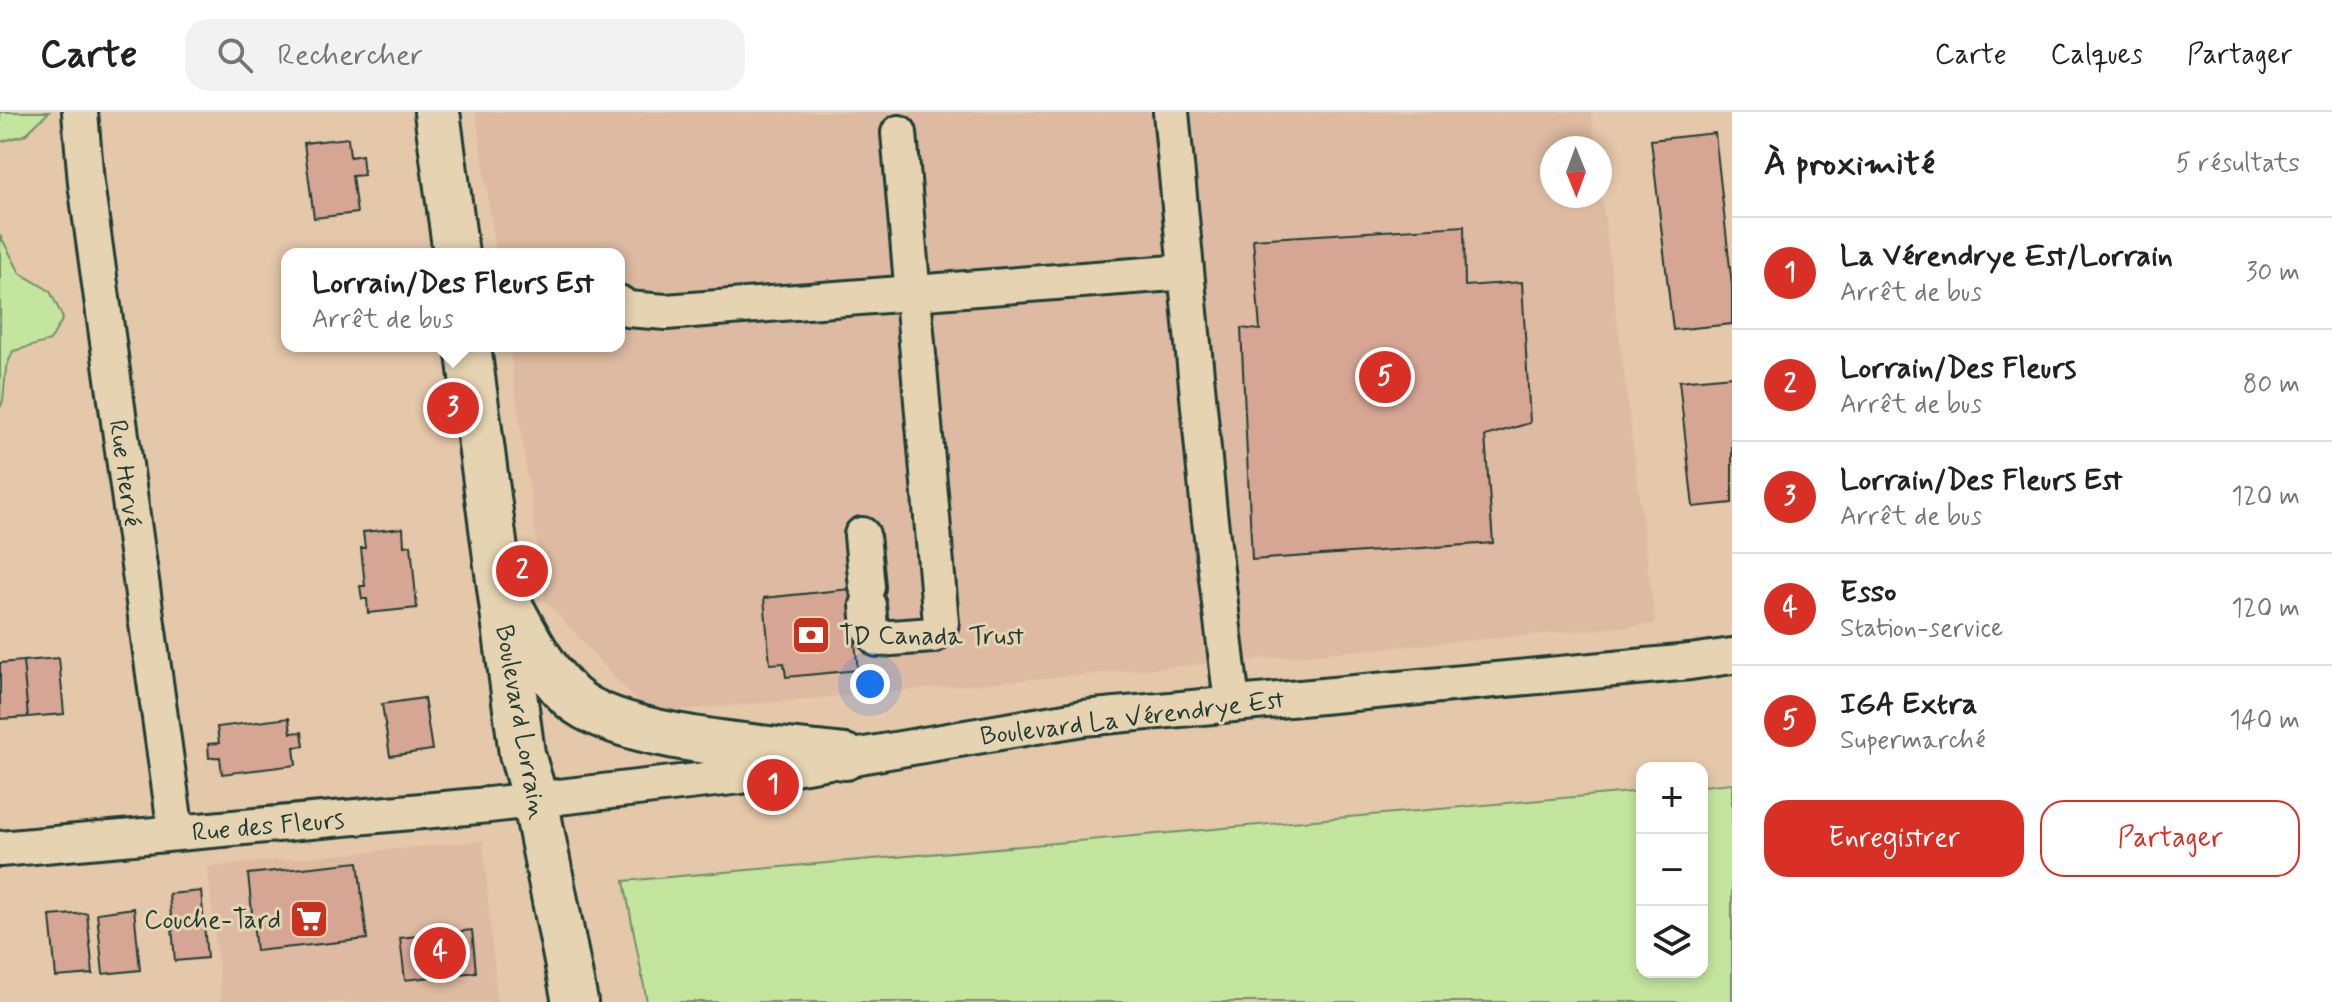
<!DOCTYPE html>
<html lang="fr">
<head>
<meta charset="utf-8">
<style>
  body { margin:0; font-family:Mynerve,sans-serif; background:#f2f2f2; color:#222 }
  .controls { position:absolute; right:24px; bottom:24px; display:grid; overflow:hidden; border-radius:16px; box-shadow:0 4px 12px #0003 }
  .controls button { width:72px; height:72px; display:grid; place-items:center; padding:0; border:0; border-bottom:2px solid #e0e0e0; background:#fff; color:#222; font:40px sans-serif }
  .compass { position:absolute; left:1540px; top:24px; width:72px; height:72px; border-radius:50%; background:#fff; box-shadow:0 4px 12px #0003; rotate:179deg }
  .you { position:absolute; left:870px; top:572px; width:28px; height:28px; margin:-20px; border:6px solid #fff; border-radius:50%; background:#1a73e8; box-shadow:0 0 0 12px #1a73e833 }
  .badge { display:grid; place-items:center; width:52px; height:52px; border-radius:50%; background:#d93025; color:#fff; font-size:26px; font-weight:700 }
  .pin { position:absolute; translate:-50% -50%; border:4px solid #fff; box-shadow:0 2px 8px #0006 }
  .popup { position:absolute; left:281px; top:136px; width:344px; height:104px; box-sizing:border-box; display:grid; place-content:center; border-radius:16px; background:#fff; filter:drop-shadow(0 2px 6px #0005); font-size:26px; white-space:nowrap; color:#767676 }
  .popup b { font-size:30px; color:#222 }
  .popup::after { content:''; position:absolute; left:50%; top:100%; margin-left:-16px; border:16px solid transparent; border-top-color:#fff }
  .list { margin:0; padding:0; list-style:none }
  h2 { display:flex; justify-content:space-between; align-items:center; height:104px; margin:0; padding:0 32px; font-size:34px }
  h2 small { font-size:26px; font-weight:400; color:#767676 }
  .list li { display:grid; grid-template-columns:52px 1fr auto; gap:24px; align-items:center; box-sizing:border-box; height:112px; padding:0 32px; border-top:2px solid #e0e0e0 }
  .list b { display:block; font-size:30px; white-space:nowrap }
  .list p { margin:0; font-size:26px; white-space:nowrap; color:#767676 }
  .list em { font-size:26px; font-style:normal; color:#767676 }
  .actions { display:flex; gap:16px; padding:24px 32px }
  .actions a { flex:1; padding:18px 0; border:2px solid #d93025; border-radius:24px; text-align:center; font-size:28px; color:#d93025 }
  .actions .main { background:#d93025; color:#fff }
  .icon { flex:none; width:44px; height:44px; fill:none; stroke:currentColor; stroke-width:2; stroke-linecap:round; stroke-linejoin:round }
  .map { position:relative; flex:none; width:1732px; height:890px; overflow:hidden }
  header { display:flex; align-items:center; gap:48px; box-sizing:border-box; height:112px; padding:0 40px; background:#fff; border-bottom:2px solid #e0e0e0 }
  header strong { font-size:38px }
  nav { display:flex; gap:44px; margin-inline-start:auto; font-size:28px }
  .search { width:560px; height:72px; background:#f2f2f2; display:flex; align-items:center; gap:20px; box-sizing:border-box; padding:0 28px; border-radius:24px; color:#767676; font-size:30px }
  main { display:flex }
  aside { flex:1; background:#fff }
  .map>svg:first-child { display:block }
</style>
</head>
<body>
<header>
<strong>Carte</strong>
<div class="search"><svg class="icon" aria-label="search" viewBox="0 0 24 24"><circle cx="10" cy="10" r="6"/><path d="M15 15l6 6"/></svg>Rechercher</div>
<nav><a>Carte</a><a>Calques</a><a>Partager</a></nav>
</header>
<main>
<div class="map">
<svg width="1732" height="890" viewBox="0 0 1732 890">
  <rect width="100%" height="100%" fill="#e5c7aa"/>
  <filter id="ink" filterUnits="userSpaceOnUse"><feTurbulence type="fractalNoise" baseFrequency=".0125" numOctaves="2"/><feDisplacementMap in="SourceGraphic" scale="16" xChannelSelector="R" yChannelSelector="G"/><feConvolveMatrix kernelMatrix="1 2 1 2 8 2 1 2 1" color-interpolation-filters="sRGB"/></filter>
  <g filter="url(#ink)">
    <!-- built -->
    <path fill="#ddbaa1" d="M476,0h1115l5,36h-44v48h48v-13l55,441 -1008,89 -102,-113 -36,-254h110v-92h-123z
      M483,729l14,161h-275l-14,-135z"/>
    <!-- green -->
    <path fill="#c3e59e" stroke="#719169" stroke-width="2" d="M0,0h49l-24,23 -25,7z
      M0,123l20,38 30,18 13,27 -13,23 -37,10 -7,17 -3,33 -3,7z
      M1732,671v219h-1085l-23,-121 1018,-90v181h60v-186z"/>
    <!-- building -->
    <path fill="#d7a594" stroke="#1f3d34" stroke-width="2" d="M1715,21l17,153v38l-59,6 -22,-190z
      M348,26l2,19 12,-2 2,20 -12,1 5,37 -43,5 -10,-75z
      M1464,114l1,60 57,-4 8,141 -45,13 8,107 -241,17 -11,-232 19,2 -7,-91z
      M1732,264v127l-39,4 -14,-126z
      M403,416l1,18 7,-1 6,63 -49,5 -1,-14h-5l-2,-13h5l-4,-38h4l-2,-16z
      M870,475l-19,20 7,63 -72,7 -2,-14 -14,1 -6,-66z
      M59,546l5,56 -36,3 -5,-56z
      M23,549l5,56 -28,2v-56z
      M424,586l8,52 -42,6 -8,-52z
      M289,606l2,15 11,-1 2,14 -10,1 2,18 -74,9 -2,-17 -11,1 -1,-14 11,-1 -2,-16z
      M358,750l9,77 -111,12 -8,-77z
      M201,779l6,67 -32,3 -6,-67z
      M134,796l6,62 -37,4 -6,-61z
      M87,801l6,61 -37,3 -6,-61z
      M472,818l4,42 -71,8 -5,-42z"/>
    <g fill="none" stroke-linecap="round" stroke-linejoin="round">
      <defs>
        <path id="minor" d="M80,0l6,71 90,650
          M1171,0l38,400 23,191
          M619,191l8,6 39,3 520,-40
          M862,423l5,52
          M868,493l2,23 8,11 55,-4 8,-12 -42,-490
          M0,737l489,-44 252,-29 342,-58 607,-56 42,-6"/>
        <path id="major" d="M437,0l19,142
          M468,234l54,408 13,45 40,203
          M510,494c17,32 34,65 61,91 48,44 208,52 274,60"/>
      </defs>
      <!-- minor casing -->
      <use href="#minor" stroke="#1f3d34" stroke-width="40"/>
      <!-- major casing -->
      <use href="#major" stroke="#1f3d34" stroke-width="50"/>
      <!-- minor -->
      <use href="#minor" stroke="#e6d3b1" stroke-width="34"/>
      <!-- major -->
      <use href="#major" stroke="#e6d3b1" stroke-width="44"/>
    </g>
  </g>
  <!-- icons -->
  <defs>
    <symbol id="bank-square" viewBox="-11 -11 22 22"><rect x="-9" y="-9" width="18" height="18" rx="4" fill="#c8321e" stroke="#e6d3b1"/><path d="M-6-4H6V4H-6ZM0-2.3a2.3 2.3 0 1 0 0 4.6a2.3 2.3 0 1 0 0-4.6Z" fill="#fff"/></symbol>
    <symbol id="supermarket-square" viewBox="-11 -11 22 22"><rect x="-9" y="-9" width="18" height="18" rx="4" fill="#c8321e" stroke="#e6d3b1"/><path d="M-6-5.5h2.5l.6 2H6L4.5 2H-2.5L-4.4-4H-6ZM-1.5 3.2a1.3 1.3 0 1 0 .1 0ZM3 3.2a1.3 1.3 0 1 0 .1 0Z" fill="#fff"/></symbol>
  </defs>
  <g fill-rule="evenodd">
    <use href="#bank-square" x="789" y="501" width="44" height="44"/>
    <use href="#supermarket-square" x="287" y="785" width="44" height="44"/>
  </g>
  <g text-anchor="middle" stroke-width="6" stroke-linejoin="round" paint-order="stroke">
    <!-- street labels -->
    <g font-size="26" fill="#1f3d34" stroke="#e6d3b1">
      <text transform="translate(126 361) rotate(82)" y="9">Rue Hervé</text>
      <text transform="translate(1132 605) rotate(-7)" y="9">Boulevard La Vérendrye Est</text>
      <text transform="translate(522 610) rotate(80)" y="9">Boulevard Lorrain</text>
      <text transform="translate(268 713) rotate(-5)" y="9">Rue des Fleurs</text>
    </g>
    <!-- poi labels -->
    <g font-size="26" fill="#1f3d34" stroke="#e6d3b1" text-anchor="start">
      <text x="839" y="532">TD Canada Trust</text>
      <text x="281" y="816" text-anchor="end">Couche-Tard</text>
    </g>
  </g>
</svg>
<div class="controls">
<button>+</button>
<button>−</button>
<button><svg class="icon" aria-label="layers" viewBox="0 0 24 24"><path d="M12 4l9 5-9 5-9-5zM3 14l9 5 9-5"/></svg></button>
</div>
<svg class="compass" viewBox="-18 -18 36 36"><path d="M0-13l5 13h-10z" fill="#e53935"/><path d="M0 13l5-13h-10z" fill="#767676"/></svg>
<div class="you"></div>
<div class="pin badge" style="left:773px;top:673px">1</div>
<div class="pin badge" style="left:522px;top:459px">2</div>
<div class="pin badge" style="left:453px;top:296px">3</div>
<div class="popup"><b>Lorrain/Des Fleurs Est</b>Arrêt de bus</div>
<div class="pin badge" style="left:440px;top:841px">4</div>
<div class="pin badge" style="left:1385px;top:265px">5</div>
</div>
<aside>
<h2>À proximité<small>5 résultats</small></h2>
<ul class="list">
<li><span class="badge">1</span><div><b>La Vérendrye Est/Lorrain</b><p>Arrêt de bus</p></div><em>30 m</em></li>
<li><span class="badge">2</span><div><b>Lorrain/Des Fleurs</b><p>Arrêt de bus</p></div><em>80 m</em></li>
<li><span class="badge">3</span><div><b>Lorrain/Des Fleurs Est</b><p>Arrêt de bus</p></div><em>120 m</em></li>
<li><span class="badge">4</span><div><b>Esso</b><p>Station-service</p></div><em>120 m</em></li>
<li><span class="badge">5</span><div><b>IGA Extra</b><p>Supermarché</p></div><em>140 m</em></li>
</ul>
<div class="actions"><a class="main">Enregistrer</a><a>Partager</a></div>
</aside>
</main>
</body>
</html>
